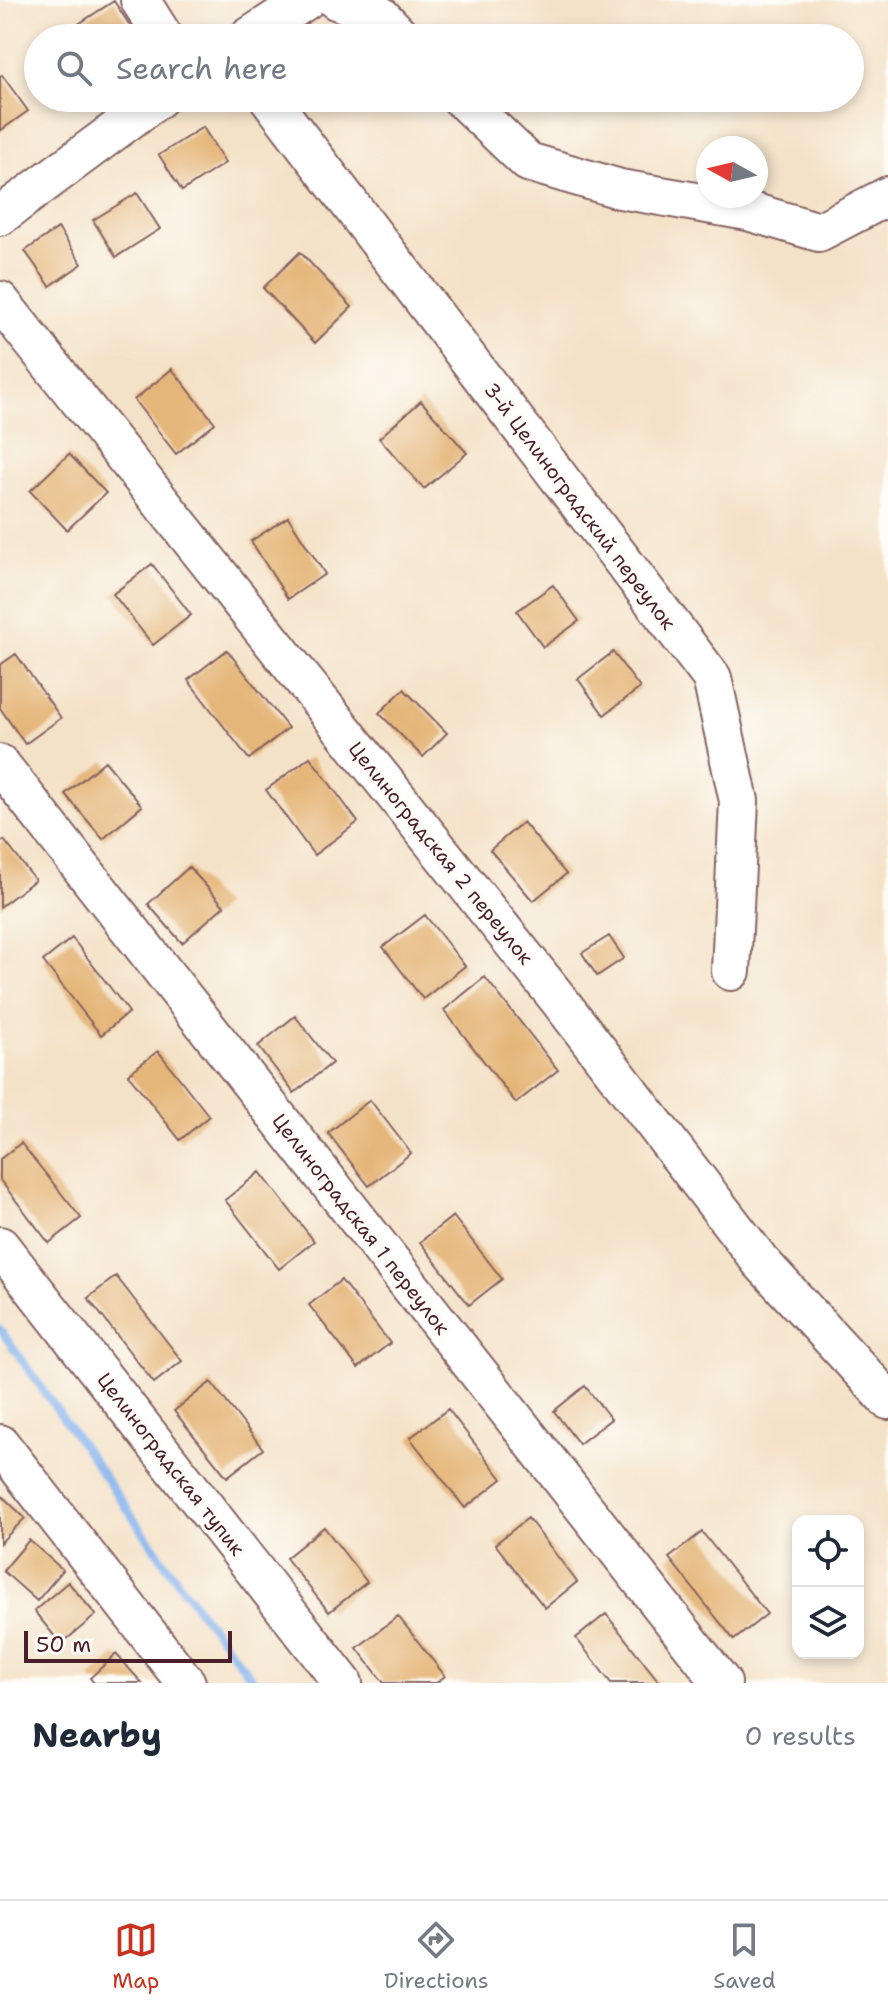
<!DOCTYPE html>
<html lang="en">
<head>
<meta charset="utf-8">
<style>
  body { margin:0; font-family:"Shantell Sans",sans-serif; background:#f6f6f7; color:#1f2937 }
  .controls { position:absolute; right:24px; bottom:24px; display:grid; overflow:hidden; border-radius:16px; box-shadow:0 4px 12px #0003 }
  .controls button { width:72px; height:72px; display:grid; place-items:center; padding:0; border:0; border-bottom:2px solid #e0e1e3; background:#fff; color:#1f2937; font:40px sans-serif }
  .compass { position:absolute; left:696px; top:136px; width:72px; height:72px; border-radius:50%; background:#fff; box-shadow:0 4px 12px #0003; rotate:278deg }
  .scale { position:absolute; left:24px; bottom:20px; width:208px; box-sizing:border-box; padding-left:8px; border:4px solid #4a1f2b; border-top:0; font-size:22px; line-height:28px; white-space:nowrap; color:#4a1f2b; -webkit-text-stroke:6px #fdfcf7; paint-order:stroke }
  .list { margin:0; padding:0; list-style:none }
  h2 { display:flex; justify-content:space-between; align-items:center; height:104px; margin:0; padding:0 32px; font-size:34px }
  h2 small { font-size:26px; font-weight:400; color:#747a83 }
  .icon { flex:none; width:44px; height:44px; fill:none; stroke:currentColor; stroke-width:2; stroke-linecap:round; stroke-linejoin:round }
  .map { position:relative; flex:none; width:888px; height:1683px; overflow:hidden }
  .search { position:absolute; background:#fff; box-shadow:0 4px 12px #0003; left:24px; right:24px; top:24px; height:88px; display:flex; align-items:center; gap:20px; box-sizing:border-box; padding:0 28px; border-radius:44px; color:#747a83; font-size:30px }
  .sheet { height:216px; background:#fff }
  nav { display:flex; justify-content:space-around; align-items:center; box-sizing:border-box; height:112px; border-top:2px solid #e0e1e3; background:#fff; font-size:22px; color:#747a83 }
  nav a { display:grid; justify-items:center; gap:4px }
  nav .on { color:#c8321e }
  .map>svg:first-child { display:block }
</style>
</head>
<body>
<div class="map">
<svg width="888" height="1683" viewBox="0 0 888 1683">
  <rect width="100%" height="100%" fill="#fdfcf7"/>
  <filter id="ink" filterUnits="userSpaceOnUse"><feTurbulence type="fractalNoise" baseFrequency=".0125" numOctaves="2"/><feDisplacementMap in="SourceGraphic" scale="16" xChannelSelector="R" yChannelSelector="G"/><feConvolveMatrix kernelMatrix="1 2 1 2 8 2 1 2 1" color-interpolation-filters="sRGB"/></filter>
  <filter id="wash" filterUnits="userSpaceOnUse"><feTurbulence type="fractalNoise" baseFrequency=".006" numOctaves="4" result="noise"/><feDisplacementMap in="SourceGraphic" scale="32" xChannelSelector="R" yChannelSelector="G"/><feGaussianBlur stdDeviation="1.8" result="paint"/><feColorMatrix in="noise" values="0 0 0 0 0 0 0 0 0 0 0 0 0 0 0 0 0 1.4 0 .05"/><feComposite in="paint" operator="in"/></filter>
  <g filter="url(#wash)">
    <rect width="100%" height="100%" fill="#f4e2c8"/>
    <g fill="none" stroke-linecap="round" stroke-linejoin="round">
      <!-- stream -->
      <path stroke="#82b1ed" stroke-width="8" d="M0,1329l199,282 57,72"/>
    </g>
    <g id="blocks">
      <!-- building -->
      <path fill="#e5b679" d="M114,1l24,37h-81z
        M2,75l26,36 -28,20v-55z
        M203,127l22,36 -43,28 -23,-36z
        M137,193l23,36 -44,28 -23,-37z
        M58,228l24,36 -32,22 -25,-35z
        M300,252l52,55 -37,36 -52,-55z
        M172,369l43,54 -39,31 -42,-54z
        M421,401l46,52 -43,36 -45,-51z
        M69,454l37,39 -39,37 -37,-39z
        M288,517l37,57 -37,25 -37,-58z
        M152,564l39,51 -38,30 -40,-51z
        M553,585l26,36 -36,26 -26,-36z
        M227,650l61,78 -39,31 -61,-79z
        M613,652l27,36 -36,27 -26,-36z
        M16,654l45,64 -36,26 -25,-36v-43z
        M404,689l43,44 -24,24 -44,-44z
        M310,757l48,65 -44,33 -48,-65z
        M105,761l37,45 -39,33 -38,-45z
        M523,822l43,52 -33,27 -43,-51z
        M4,840l31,40 -35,27v-64z
        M189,867l35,39 -42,37 -34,-39z
        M425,915l40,51 -42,33 -40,-52z
        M609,936l15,22 -27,18 -15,-23z
        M72,938l57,74 -28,23 -58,-74z
        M485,977l73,93 -42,33 -72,-93z
        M295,1016l37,47 -38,30 -36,-47z
        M158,1051l51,65 -29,24 -52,-66z
        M370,1100l41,53 -42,33 -41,-53z
        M21,1143l60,75 -32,25 -49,-63v-21z
        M260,1172l54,69 -35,28 -54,-69z
        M453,1216l49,63 -33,26 -49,-63z
        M116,1276l66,85 -28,22 -66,-85z
        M341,1280l49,63 -32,25 -49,-63z
        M211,1382l52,67 -36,28 -53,-66z
        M585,1386l26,33 -32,25 -25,-33z
        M448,1409l54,70 -37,29 -55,-70z
        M0,1494l25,24 -25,25z
        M528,1518l49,64 -32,26 -50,-64z
        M324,1527l43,55 -38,30 -43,-54z
        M702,1532l65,82 -33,26 -65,-82z
        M29,1540l34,30 -26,31 -34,-30z
        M68,1582l28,33 -35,29 -27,-33z
        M606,1614l54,69h-49l-35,-45z
        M398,1616l47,60 -9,7h-52l-27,-35z
        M116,1654l26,29h-48l-4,-5z"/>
    </g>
  </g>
  <g filter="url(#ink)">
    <use href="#blocks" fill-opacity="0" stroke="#866362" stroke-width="2"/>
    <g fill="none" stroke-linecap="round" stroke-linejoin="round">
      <defs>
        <path id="minor" d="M140,0l24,38
          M336,0l45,16 21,22
          M248,38l58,-38
          M269,98l443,580 27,123 -8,170
          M461,98l67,64 92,27 128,22 71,21 69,-36
          M0,216l159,-118
          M0,301l559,699 201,261 128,139
          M0,764l722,919
          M0,1246l343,437
          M0,1444l186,239"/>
      </defs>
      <!-- minor casing -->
      <use href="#minor" stroke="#866362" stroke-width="42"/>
      <!-- minor -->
      <use href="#minor" stroke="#fff" stroke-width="38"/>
    </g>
  </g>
  <g text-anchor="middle" stroke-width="7" stroke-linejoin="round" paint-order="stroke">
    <!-- street labels -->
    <g font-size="20" fill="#4a1f2b" stroke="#fdfcf7">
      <text transform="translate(580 506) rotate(53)" y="7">3-й Целиноградский переулок</text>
      <text transform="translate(441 853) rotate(51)" y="7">Целиноградская 2 переулок</text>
      <text transform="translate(361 1224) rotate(52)" y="7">Целиноградская 1 переулок</text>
      <text transform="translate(171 1464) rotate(52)" y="7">Целиноградская тупик</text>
    </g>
  </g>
</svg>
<div class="controls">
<button><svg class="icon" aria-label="locate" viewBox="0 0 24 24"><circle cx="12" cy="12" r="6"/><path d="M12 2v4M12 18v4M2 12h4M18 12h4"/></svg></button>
<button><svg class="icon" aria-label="layers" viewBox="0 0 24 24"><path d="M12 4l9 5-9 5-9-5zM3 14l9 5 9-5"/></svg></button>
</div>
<svg class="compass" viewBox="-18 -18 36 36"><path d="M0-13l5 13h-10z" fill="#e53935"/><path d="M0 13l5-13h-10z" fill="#747a83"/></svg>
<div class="scale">50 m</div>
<div class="search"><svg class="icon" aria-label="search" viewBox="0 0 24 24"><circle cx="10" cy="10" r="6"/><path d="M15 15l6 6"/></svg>Search here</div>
</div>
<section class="sheet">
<h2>Nearby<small>0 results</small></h2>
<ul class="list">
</ul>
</section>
<nav>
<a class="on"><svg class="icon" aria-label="map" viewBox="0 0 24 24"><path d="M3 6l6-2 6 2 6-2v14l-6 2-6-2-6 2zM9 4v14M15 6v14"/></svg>Map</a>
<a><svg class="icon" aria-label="directions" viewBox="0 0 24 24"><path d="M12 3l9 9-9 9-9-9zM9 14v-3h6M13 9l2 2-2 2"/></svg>Directions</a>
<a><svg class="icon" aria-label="saved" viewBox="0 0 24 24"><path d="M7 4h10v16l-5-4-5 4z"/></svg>Saved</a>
</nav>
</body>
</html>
